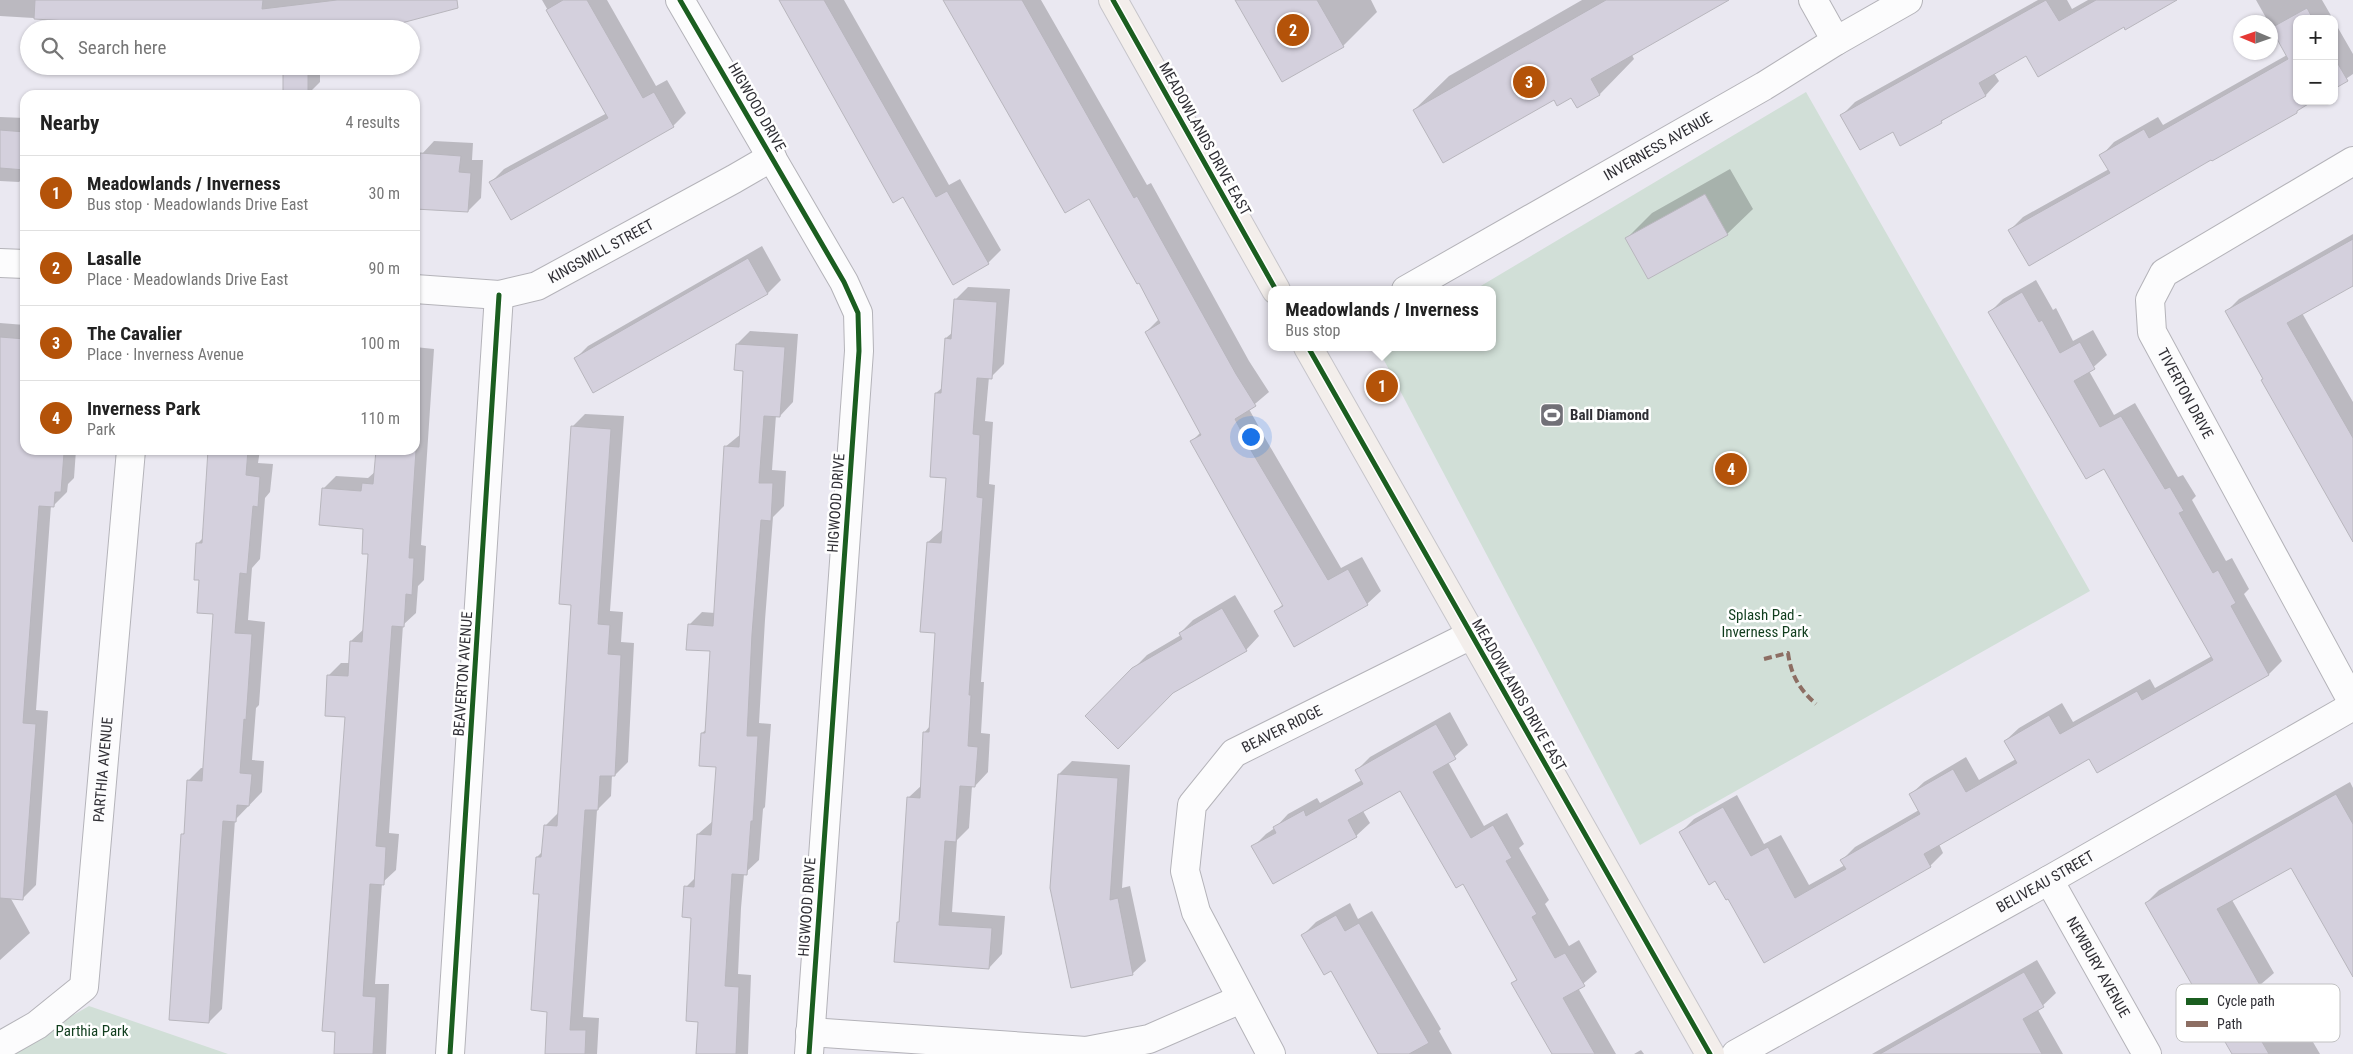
<!DOCTYPE html>
<html lang="en">
<head>
<meta charset="utf-8">
<style>
  body { margin:0; font-family:"Roboto Condensed",sans-serif; background:#f2f2f2; color:#222 }
  .controls { position:absolute; right:15px; top:15px; display:grid; overflow:hidden; border-radius:10px; box-shadow:0 1px 4px #0004 }
  .controls button { width:45px; height:45px; display:grid; place-items:center; padding:0; border:0; border-bottom:1px solid #e0e0e0; background:#fff; color:#222; font:25px sans-serif }
  .compass { position:absolute; left:2233px; top:15px; width:45px; height:45px; border-radius:50%; background:#fff; box-shadow:0 1px 4px #0004; rotate:272deg }
  .you { position:absolute; left:1250px; top:436px; width:18px; height:18px; margin:-12px; border:4px solid #fff; border-radius:50%; background:#1a73e8; box-shadow:0 0 0 8px #1a73e833 }
  .badge { display:grid; place-items:center; width:32px; height:32px; border-radius:50%; background:#b45309; color:#fff; font-size:16px; font-weight:700 }
  .pin { position:absolute; translate:-50% -50%; border:2px solid #fff; box-shadow:0 1px 5px #0006 }
  .popup { position:absolute; left:1268px; top:286px; width:228px; height:65px; box-sizing:border-box; display:grid; place-content:center; border-radius:10px; background:#fff; filter:drop-shadow(0 1px 4px #0005); font-size:16px; white-space:nowrap; color:#767676 }
  .popup b { font-size:19px; color:#222 }
  .popup::after { content:''; position:absolute; left:50%; top:100%; margin-left:-10px; border:10px solid transparent; border-top-color:#fff }
  .list { margin:0; padding:0; list-style:none }
  h2 { display:flex; justify-content:space-between; align-items:center; height:65px; margin:0; padding:0 20px; font-size:21px }
  h2 small { font-size:16px; font-weight:400; color:#767676 }
  .list li { display:grid; grid-template-columns:32px 1fr auto; gap:15px; align-items:center; box-sizing:border-box; height:75px; padding:0 20px; border-top:1px solid #e0e0e0 }
  .list b { display:block; font-size:19px; white-space:nowrap }
  .list p { margin:0; font-size:16px; white-space:nowrap; color:#767676 }
  .list em { font-size:16px; font-style:normal; color:#767676 }
  .icon { flex:none; width:28px; height:28px; fill:none; stroke:currentColor; stroke-width:2; stroke-linecap:round; stroke-linejoin:round }
  .map { position:relative; flex:none; width:2353px; height:1054px; overflow:hidden }
  .search { position:absolute; background:#fff; box-shadow:0 1px 4px #0004; left:20px; top:20px; width:400px; height:55px; display:flex; align-items:center; gap:12px; box-sizing:border-box; padding:0 18px; border-radius:28px; color:#767676; font-size:19px }
  .panel { position:absolute; background:#fff; box-shadow:0 1px 4px #0004; left:20px; top:90px; width:400px; height:365px; border-radius:15px }
  .map>svg:first-child { display:block }
</style>
</head>
<body>
<div class="map">
<svg width="2353" height="1054" viewBox="0 0 2353 1054">
  <rect width="100%" height="100%" fill="#eae8f1"/>
  <!-- green -->
  <path fill="#d1dfd7" d="M1806,92l284,499 -450,254 -263,-498h115v-57h-18z
    M89,1006l139,48h-222z"/>
  <!-- shadow -->
  <path fill="#0003" d="M0,0h441l-225,29 -216,-13z
    M542,0h65l49,86 11,-6 19,33 -13,13 -182,56 13,-13 103,-56z
    M781,0h63l105,185 11,-6 41,71 -13,13 -84,-68z
    M945,0h96l106,185 4,-2 98,178 20,31 -20,17 16,29 76,130 21,-11 19,34 -14,13 -91,7 7,-7 -91,-163 9,-9 -55,-100 13,-13 -19,-37 -51,-85z
    M1237,0h134l6,12 -34,34z
    M1582,0h139l-89,55 2,4 -34,35 -22,12 -7,-10 -157,14 35,-34z
    M2038,0h29l5,9 16,-9h87l-51,25 -98,29 -32,19 5,8 -13,14 -39,21 -6,6 -48,8 -51,-15 13,-13z
    M2256,0h66l11,19h-36v82l-86,57 -201,72 13,-13 86,-48 -8,-13 13,-14 44,-25 5,8 124,-70z
    M2334,21l19,33v20l-19,13z
    M284,66h36v16l-13,13z
    M0,117l25,1v58l-6,6 -19,-1z
    M434,141l39,2 -1,17h11l-2,38 -13,13 -53,-4v-52h6z
    M1730,169l23,40 -26,25 -100,4 25,-25z
    M2353,234v50l-51,29 51,89v113l-89,-136 -38,-67 13,-13z
    M762,246l19,34 -13,13 -174,98 -19,-32 13,-13z
    M2036,280l17,30 3,-2 17,33 20,-11 14,25 -18,16 25,44 21,-12 43,74 5,-2 13,21 -4,4 34,61 6,-3 17,31 -5,5 38,67 -13,13 -172,97 -8,-13 -150,86 4,9 -13,13 -166,95 -36,-64 -47,-65 13,-13 43,-24 27,49 17,-9 28,50 36,-20 -3,-5 13,-13 64,-37 -9,-15 14,-13 42,-25 13,23 37,-21 -11,-18 14,-13 43,-25 11,19 77,-43 5,9 57,-32 -108,-189 -114,-155 13,-13z
    M968,287l42,2 -6,75 -13,13h-2l-4,44 8,1 -4,62 6,1 -14,197h3l-3,51 9,1 -2,38 -13,14h-3l-3,42 -12,12 -5,72 53,4 -3,38 -13,14 -91,-45 3,-3 7,-122 14,-13 2,-52 6,-7 7,-94 -9,-90 15,-13 4,-52 -11,-84 7,-6 3,-49 7,-6 2,-32z
    M0,323l25,2v125h51l-2,28 -6,6 -1,8 -13,13h-3l-15,205 12,1 -12,174 -13,13 -13,-1 20,36 -30,27z
    M750,331l48,3 -5,68 -13,14 -4,-1 -4,55 14,1 -2,35 -11,11 -8,103 -6,103 12,1 -6,83 -2,2 -4,51 -15,14 -3,34 -3,66 13,1 -3,79h-51l3,-33 -8,-104 -6,-30 10,-10 2,-43 15,-13 4,-55 -15,-33 5,-4 5,-79 -23,-25 13,-13 13,1 10,-166 16,-13 3,-64 -7,-26z
    M415,347l19,2 -13,196 5,1 -2,34 -6,6 -2,27 -13,12 -14,208 10,1 -3,36 -14,13 -7,101h14l-3,70h-51l11,-338 -18,-40 13,-13h9l1,-22 14,-13 4,-75 -5,-26 -41,-38 13,-13 32,2 8,-7 1,-21h38z
    M585,414l39,2 -14,195 13,1 -2,30 13,1 -6,119 -13,13h-3l-1,21 -14,14 -14,207 16,1 -2,36h-51l3,-44 -12,-153 6,-6 2,-25 13,-13 14,-209v-177z
    M210,450h50l-2,13 15,1 -3,28 -5,6 -5,61 -8,9 -4,52 17,2 -6,83 -3,3 -4,52 12,1 -2,31 -27,28 -13,189 -13,13 -27,-187 3,-3 3,-51 13,-13h3l10,-155 -13,-34 -4,-35 7,-7z
    M1235,595l24,41 -13,14 -159,66 60,-61 34,-20 -1,-2 13,-13z
    M1450,712l18,33 -20,17 36,64 23,-13 17,31 -5,4 30,52 -4,4 24,42 10,-6 18,32 -19,16 38,66h-63l-40,-71 5,-5 -54,-96 -63,-93 -38,22 7,12 -14,13 -103,11 13,-13 9,-6 13,-14 29,-16 3,5 42,-23 -5,-10 13,-13z
    M1072,761l58,4 -8,123 8,-2 16,75 -14,13 -73,-200z
    M2350,782l3,6v171l-62,-93 -59,34 42,73 -21,18 28,47 22,-13 17,29h-87l-87,-151 13,-13z
    M1350,903l8,16 14,-8 69,118 -2,2 13,23h-72l-48,-85 -29,-34 13,-13z
    M2037,960l19,33 -18,17 25,44h-191z
    M1641,1050l3,4h-10z"/>
  <!-- building -->
  <path fill="#d4d0dd" stroke="#b8b6bd" d="M35,0h228l-1,9 75,-9h120l1,8 -79,21h-176l-169,-10z
    M563,0h24l56,98 11,-6 20,35 -163,93 -22,-38 119,-64 -62,-108z
    M779,0h45l112,197 11,-6 42,73 -36,21 -50,-88 -10,6z
    M943,0h79l112,198 3,-2 99,178 20,32 -21,13 17,33 76,128 20,-11 20,36 -74,42 -20,-36 9,-5 -93,-165 11,-6 -56,-103 15,-9 -21,-40 -2,1 -48,-85 -24,14z
    M1235,0h82l27,47 -62,35z
    M1606,0h123l-138,79 9,16 -23,13 -6,-10 -14,8 -3,-6 -111,63 -30,-53z
    M2046,0l13,21 37,-21h81l-52,30 -1,-3 -86,50 -12,-21 -47,27 7,13 -45,25 1,2 -42,23 -7,-14 -33,18 -20,-35z
    M2307,8l6,11h-16v82h16l-16,10v2l-85,48 -1,-1 -182,106 -21,-36 102,-57 -11,-18 45,-26 5,9 139,-79 -17,-31z
    M2334,57l14,24 -14,8z
    M283,66h25v29h-25z
    M0,130l25,2v38l-25,-2z
    M420,153l41,3 -2,16 12,1 -3,39 -53,-3v-41l4,1z
    M1705,194l23,41 -80,44 -23,-41z
    M2353,239v47l-66,37 66,115v104l-92,-162 2,-1 -38,-68z
    M748,258l20,36 -175,99 -19,-35z
    M2022,292l17,30 3,-2 18,33 20,-11 15,27 -21,12 26,46 21,-11 44,73 5,-2 14,24 -5,2 34,60 5,-3 18,33 -5,3 38,69 -172,98 -8,-14 -165,95 7,13 -167,96 -36,-64 -2,1 -11,-19 -6,4 -30,-53 44,-25 28,49 17,-9 27,51 51,-29 -6,-9 80,-46 -11,-20 44,-25 13,23 51,-29 -13,-22 45,-26 11,19 77,-43 5,9 71,-40 -109,-191 -18,10 -98,-167z
    M954,299l43,3 -5,77 -15,-1 -4,56 7,1 -3,62 6,1 -14,197h2l-3,51 10,1 -3,40 -15,-1 -4,56 -11,-1 -6,84 53,3 -3,41 -95,-7 3,-40h2l8,-125 13,1 3,-66h6l6,-99 -15,-1 7,-90 14,1 5,-65 -16,-1 5,-84h6l4,-55 6,1z
    M0,337l25,2v111h29l-1,3h11l-3,39h-6l-1,15 -15,-1 -16,217 13,1 -13,176 -23,-2z
    M736,344l49,3 -5,70 -16,-1 -5,67h14l-2,38 -10,-1 -9,114 -5,102h11l-5,85h-2l-4,54 -15,-1 -7,112 14,1 -3,67h-40l2,-32 -12,-1 5,-103 -9,-1 2,-31 10,1 3,-53 14,1 5,-68 -17,-1 2,-33h4l5,-82 -24,-1 2,-26 25,2 11,-180 15,1 4,-76 -9,-1z
    M571,426l40,3 -13,195 12,1 -2,29 13,1 -6,121h-15l-2,34h-13l-15,220h16l-1,24h-40l2,-42 -16,-2 8,-116h-6l3,-37h5l3,-32 13,1 14,-221 -12,-1z
    M208,450h40l-2,25 14,2 -2,30 -5,-1 -6,68 -7,-1 -5,60 17,1 -6,86 -2,-1 -4,54 12,1 -3,32 -12,-1 -1,17 -13,-1 -14,202 -40,-3 12,-186h3l3,-54 15,1 11,-167 -16,-1 2,-33h-5l2,-37h6z
    M376,450h40l-7,108h5l-2,37 -6,-1 -2,33 -12,-1 -16,220 10,1 -2,38 -14,-1 -7,112 13,1 -3,57h-39l1,-22 -13,-1 23,-314 -20,-1 2,-41 21,1 2,-35 12,1 6,-88h-6l1,-25 -44,-4 3,-37 39,3 1,-8 11,1z
    M1222,608l25,43 -74,42 -55,56 -33,-33 47,-48 50,-29 -3,-6z
    M1436,724l20,35 -23,13 38,66 22,-13 19,33 -6,3 31,53 -5,3 23,41 10,-5 20,33 -22,12 32,56h-43l-41,-71 6,-3 -54,-96 -7,4 -56,-97 -52,29 9,17 -84,47 -22,-38 25,-13 -3,-6 31,-17 2,6 57,-32 -8,-14z
    M1058,774l60,4 -8,122 8,-2 15,77 -62,13 -21,-100z
    M2336,794l17,30v153l-62,-109 -74,41 44,78 -23,13 31,54h-37l-87,-151z
    M1336,915l9,16 14,-8 70,120 -20,11h-31l-47,-83 -7,4 -23,-40z
    M2024,972l20,35 -21,12 19,35h-162z"/>
  <g fill="none" stroke-linecap="round" stroke-linejoin="round">
    <defs>
      <g id="minor">
        <path d="M680,0l164,282 14,31 1,38 -50,703"/>
        <path d="M1813,0l23,41"/>
        <path id="s1" d="M2353,161l-189,112 -14,27 2,32 201,371"/>
        <path d="M0,263l25,1"/>
        <path id="s2" d="M415,289l84,6 38,-9 197,-107 38,-22"/>
        <path id="s3" d="M1406,290l358,-204 72,-45 72,-41"/>
        <path id="s4" d="M2049,880l98,174"/>
        <path d="M810,1032l276,19 63,-12 92,-40"/>
        <path id="s5" d="M0,1046l37,-21 47,-38 47,-537"/>
        <path d="M450,1054l49,-759"/>
        <path id="s6" d="M1271,1054l-75,-142 -11,-41 7,-66 42,-52 237,-118"/>
        <path id="s7" d="M1736,1054l313,-174 304,-174"/>
      </g>
      <path id="major" d="M1113,0l163,290
        M1308,347l402,707"/>
    </defs>
    <!-- minor casing -->
    <use href="#minor" stroke="#b4b3b9" stroke-width="30"/>
    <!-- major casing -->
    <use href="#major" stroke="#c6c5ca" stroke-width="30"/>
    <!-- minor -->
    <use href="#minor" stroke="#fcfcfd" stroke-width="28"/>
    <!-- major -->
    <use href="#major" stroke="#f3eeeb" stroke-width="28"/>
    <!-- quiet -->
    <path stroke="#8d6e63" stroke-width="4" stroke-dasharray="8 4" stroke-linecap="butt" d="M1764,659l24,-6c3,22 11,36 28,51"/>
    <defs>
      <path id="cycleway" d="M680,0l164,282 14,31 1,38 -50,703
        M1113,0l163,290
        M1308,347l402,707
        M450,1054l49,-759"/>
    </defs>
    <!-- cycleway casing -->
    <use href="#cycleway" stroke="#fff" stroke-width="8"/>
    <!-- cycleway -->
    <use href="#cycleway" stroke="#1b5e20" stroke-width="5"/>
  </g>
  <!-- icons -->
  <defs>
    <symbol id="stadium-square" viewBox="-11 -11 22 22"><rect x="-9" y="-9" width="18" height="18" rx="4" fill="#717077" stroke="#fff"/><path d="M0-5a6.5 5 0 1 0 0 10a6.5 5 0 1 0 0-10ZM-3.5-1.8h7v3.6h-7Z" fill="#fff"/></symbol>
  </defs>
  <g fill-rule="evenodd">
    <use href="#stadium-square" x="1538" y="401" width="28" height="28"/>
  </g>
  <g text-anchor="middle" stroke-width="5" stroke-linejoin="round" paint-order="stroke">
    <!-- street labels -->
    <g font-size="15" fill="#302f35" stroke="#fff">
      <text transform="translate(757 107) rotate(60)" y="5">HIGWOOD DRIVE</text>
      <text transform="translate(1205 139) rotate(61)" y="5">MEADOWLANDS DRIVE EAST</text>
      <text dy="5" stroke="none"><textPath href="#s3" startOffset="290">INVERNESS AVENUE</textPath></text>
      <text dy="5" stroke="none"><textPath href="#s2" startOffset="196">KINGSMILL STREET</textPath></text>
      <text dy="5" stroke="none"><textPath href="#s1" startOffset="352">TIVERTON DRIVE</textPath></text>
      <text transform="translate(836 503) rotate(-86)" y="5">HIGWOOD DRIVE</text>
      <text transform="translate(463 674) rotate(-86)" y="5">BEAVERTON AVENUE</text>
      <text transform="translate(1519 695) rotate(60)" y="5">MEADOWLANDS DRIVE EAST</text>
      <text dy="5" stroke="none"><textPath href="#s6" startOffset="390">BEAVER RIDGE</textPath></text>
      <text dy="5" stroke="none"><textPath href="#s5" startOffset="321">PARTHIA AVENUE</textPath></text>
      <text dy="5" stroke="none"><textPath href="#s7" startOffset="354">BELIVEAU STREET</textPath></text>
      <text transform="translate(807 907) rotate(-86)" y="5">HIGWOOD DRIVE</text>
      <text dy="5" stroke="none"><textPath href="#s4" startOffset="100">NEWBURY AVENUE</textPath></text>
    </g>
    <!-- poi labels -->
    <g font-size="15" font-weight="bold" fill="#302f35" stroke="#fff" text-anchor="start">
      <text x="1570" y="420">Ball Diamond</text>
    </g>
    <!-- park labels -->
    <g font-size="15" fill="#103d1d" stroke="#fff">
      <text x="1765" y="620">Splash Pad -<tspan x="1765" dy="17">Inverness Park</tspan></text>
      <text x="92" y="1036">Parthia Park</text>
    </g>
  </g>
  <!-- legend -->
  <rect x="2176" y="984" width="164" height="58" rx="8" fill="#fff" stroke="#c1c1c2" stroke-width="1"/>
  <rect x="2186" y="998" width="22" height="7" fill="#1b5e20"/>
  <rect x="2186" y="1021" width="22" height="6" fill="#8d6e63"/>
  <g font-size="14" fill="#302f35">
    <text x="2217" y="1006">Cycle path</text>
    <text x="2217" y="1029">Path</text>
  </g>
</svg>
<div class="controls">
<button>+</button>
<button>−</button>
</div>
<svg class="compass" viewBox="-18 -18 36 36"><path d="M0-13l5 13h-10z" fill="#e53935"/><path d="M0 13l5-13h-10z" fill="#767676"/></svg>
<div class="you"></div>
<div class="pin badge" style="left:1382px;top:386px">1</div>
<div class="popup"><b>Meadowlands / Inverness</b>Bus stop</div>
<div class="pin badge" style="left:1293px;top:30px">2</div>
<div class="pin badge" style="left:1529px;top:82px">3</div>
<div class="pin badge" style="left:1731px;top:469px">4</div>
<div class="search"><svg class="icon" aria-label="search" viewBox="0 0 24 24"><circle cx="10" cy="10" r="6"/><path d="M15 15l6 6"/></svg>Search here</div>
<section class="panel">
<h2>Nearby<small>4 results</small></h2>
<ul class="list">
<li><span class="badge">1</span><div><b>Meadowlands / Inverness</b><p>Bus stop · Meadowlands Drive East</p></div><em>30 m</em></li>
<li><span class="badge">2</span><div><b>Lasalle</b><p>Place · Meadowlands Drive East</p></div><em>90 m</em></li>
<li><span class="badge">3</span><div><b>The Cavalier</b><p>Place · Inverness Avenue</p></div><em>100 m</em></li>
<li><span class="badge">4</span><div><b>Inverness Park</b><p>Park</p></div><em>110 m</em></li>
</ul>
</section>
</div>
</body>
</html>
